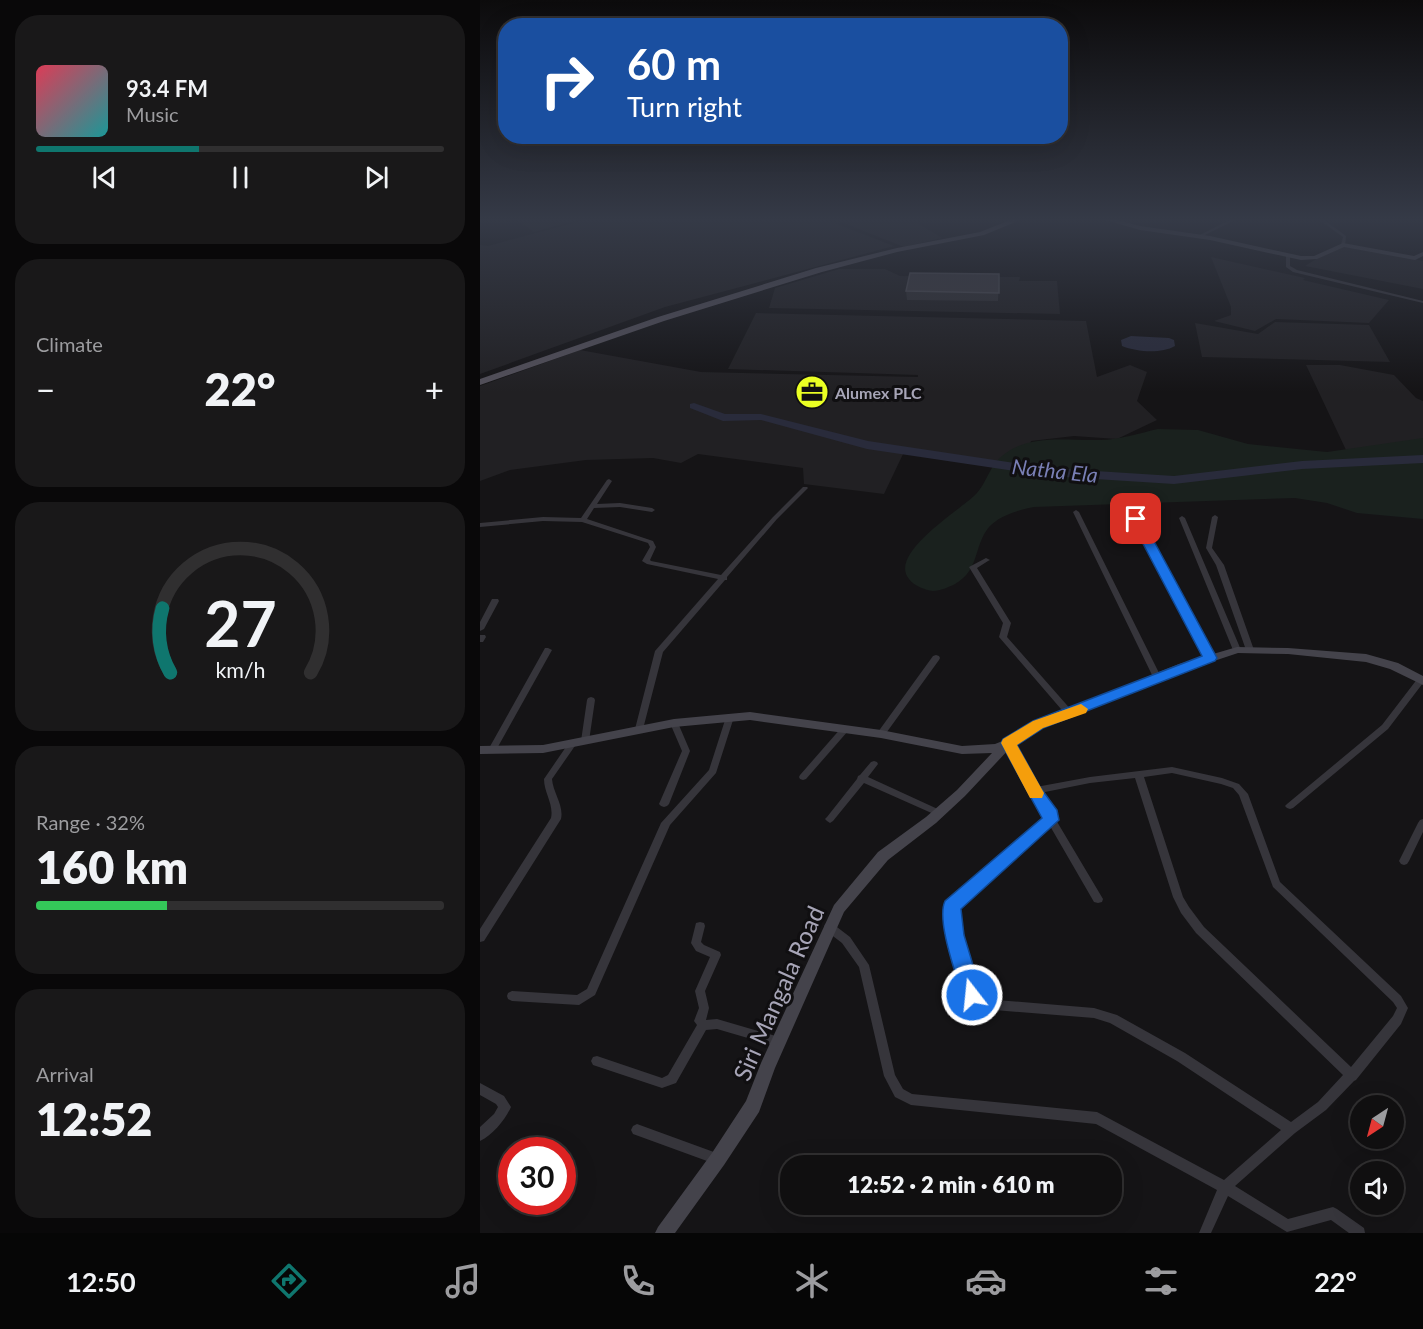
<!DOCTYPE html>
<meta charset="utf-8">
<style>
body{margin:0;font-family:Lato,sans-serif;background:#191819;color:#f1f3f6;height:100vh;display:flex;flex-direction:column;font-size:22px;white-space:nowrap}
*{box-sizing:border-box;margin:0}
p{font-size:20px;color:#9c9c9f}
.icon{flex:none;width:33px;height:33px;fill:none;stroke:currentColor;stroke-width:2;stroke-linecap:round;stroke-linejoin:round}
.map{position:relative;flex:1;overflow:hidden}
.drawer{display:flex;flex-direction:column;gap:15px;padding:15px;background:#090809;width:480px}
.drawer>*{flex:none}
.top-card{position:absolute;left:18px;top:18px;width:570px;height:126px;border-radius:24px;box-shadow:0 6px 24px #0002,0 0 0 2px #302f30;background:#1a4fa0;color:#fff;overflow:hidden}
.needle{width:39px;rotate:216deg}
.buttons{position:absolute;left:870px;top:1095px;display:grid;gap:12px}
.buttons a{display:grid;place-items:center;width:54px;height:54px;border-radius:50%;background:#100f10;box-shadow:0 6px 24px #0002,0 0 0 2px #302f30;font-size:30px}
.speed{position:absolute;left:18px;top:1137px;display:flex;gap:12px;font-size:30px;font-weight:700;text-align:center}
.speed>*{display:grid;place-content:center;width:78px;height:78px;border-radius:50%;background:#100f10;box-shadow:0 6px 24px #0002,0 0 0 2px #302f30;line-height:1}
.speed .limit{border:9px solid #d22;background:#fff;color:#111}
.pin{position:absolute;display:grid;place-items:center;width:51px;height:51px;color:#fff;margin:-26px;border-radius:12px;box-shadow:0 3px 9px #0006}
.me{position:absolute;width:66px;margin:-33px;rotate:344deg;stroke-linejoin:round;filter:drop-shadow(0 0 4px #0008)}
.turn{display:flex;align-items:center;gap:21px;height:126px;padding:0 30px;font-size:27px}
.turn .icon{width:78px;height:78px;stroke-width:2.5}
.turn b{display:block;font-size:42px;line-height:51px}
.big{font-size:45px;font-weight:800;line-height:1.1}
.drawer .widget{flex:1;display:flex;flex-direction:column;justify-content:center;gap:9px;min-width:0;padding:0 21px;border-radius:24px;background:#191819}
.drawer .dial{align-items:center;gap:0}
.dial svg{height:156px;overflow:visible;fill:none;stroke:#302f30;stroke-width:7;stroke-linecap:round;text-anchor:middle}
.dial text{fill:#f1f3f6;stroke:none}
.song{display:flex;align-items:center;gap:18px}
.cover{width:72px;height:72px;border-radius:9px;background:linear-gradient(135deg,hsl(350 70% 55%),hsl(180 70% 35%))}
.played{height:6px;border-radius:3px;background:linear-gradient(90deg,#0f766e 40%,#302f30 40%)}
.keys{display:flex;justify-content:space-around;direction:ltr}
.heat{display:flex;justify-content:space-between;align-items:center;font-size:33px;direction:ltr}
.charge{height:9px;border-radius:4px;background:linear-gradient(90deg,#34c759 32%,#302f30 0)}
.trip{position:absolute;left:300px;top:1155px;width:342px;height:60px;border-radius:24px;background:#100f10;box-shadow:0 6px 24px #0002,0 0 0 2px #302f30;font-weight:800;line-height:60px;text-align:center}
.menu{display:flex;height:96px;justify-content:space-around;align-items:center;background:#060606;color:#9c9c9f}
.menu .icon{width:42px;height:42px}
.menu .selected{color:#0f766e}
.menu b{font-size:27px;color:#f1f3f6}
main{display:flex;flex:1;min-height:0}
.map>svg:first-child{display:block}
</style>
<main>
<section class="drawer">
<div class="widget">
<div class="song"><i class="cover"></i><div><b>93.4 FM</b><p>Music</p></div></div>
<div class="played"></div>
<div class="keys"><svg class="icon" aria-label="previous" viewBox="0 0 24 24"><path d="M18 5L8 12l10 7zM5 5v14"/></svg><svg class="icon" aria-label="pause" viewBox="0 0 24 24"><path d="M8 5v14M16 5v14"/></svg><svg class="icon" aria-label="next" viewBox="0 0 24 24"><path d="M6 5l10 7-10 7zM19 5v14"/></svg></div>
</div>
<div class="widget"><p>Climate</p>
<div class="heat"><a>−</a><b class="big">22°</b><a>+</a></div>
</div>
<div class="widget dial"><svg viewBox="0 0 100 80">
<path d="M14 69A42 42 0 1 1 86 69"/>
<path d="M14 69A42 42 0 0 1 10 36" stroke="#0f766e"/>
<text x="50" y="56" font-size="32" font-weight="700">27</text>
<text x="50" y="72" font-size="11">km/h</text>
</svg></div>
<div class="widget"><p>Range · 32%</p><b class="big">160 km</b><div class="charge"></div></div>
<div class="widget"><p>Arrival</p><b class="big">12:52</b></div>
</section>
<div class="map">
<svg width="943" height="1233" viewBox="0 0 943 1233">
<rect width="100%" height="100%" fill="#151416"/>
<!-- built -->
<path fill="#212023" d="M36,219h66l-48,13z
M108,219h236l70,27 -229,61 -185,67v-129l8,1z
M354,219h83l2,5 23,14 -38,9z
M870,245l73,16v28l-118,-23 32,-20z
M731,257l94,21 -2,2 86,20 -20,23 -93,-4 -21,12 -41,-10 17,-6v-8z
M359,269h46l15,7 120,1 -1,4h38l3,33 -291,-6 6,-20z
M276,313l330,8 11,56 33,-12 17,7 -10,29 20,19 -40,19 -43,-3 -43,5 -9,29 -107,-19 -11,1 -20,42 -80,-10 -1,-16 -105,-14 -17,9 -28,-5 -67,2 -76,10 -30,11v-95l100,-36 121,22 217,5v-2l-190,-6z
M795,322l94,3 21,37 -188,-5 -7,-34 63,11z
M826,365h34l54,10 22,23 7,3v39l-77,10z"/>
<!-- green -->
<path fill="#1a211e" d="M678,429l40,1 50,14 79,8 96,-14v81l-66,-6 -30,-10 -32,-5 -261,9c-15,3 -34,8 -45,20 -16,20 -9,43 -34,57 -6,3 -15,7 -22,7 -8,-1 -19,-5 -24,-12 -21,-25 49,-68 65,-83 16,-15 13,-34 40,-48 26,-13 58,-7 86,-8 19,0 40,-7 58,-11z"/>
<!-- water -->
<path fill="#292b3b" d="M651,336l38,2 5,2 1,6c-14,8 -38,6 -53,0l-1,-6z"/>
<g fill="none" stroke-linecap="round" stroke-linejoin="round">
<!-- river -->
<path fill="#292b3b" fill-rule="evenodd" d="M214,403l31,11h36l107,27 180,27 126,8 128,-15 121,-6v8l-121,6 -128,15 -126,-8 -181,-27 -106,-29 -38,1 -33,-13v-4z"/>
<!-- street -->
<path fill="#36353b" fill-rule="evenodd" d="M751,219h6l-36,18 -3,-1z
M838,219h5l23,17 -1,10 -4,-1 2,-8z
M808,255l2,1v10l7,4 126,31v2l-130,-31 -7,-5v-11z
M129,479l3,2 -15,23 23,-1 32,5 3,2 -3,2 -32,-5 -26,1 -7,11 66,22 3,6 -6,13 1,1 70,14 52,-58 30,-30h4l1,1 -31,31 -50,58v3h-2l-62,72 -20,77 -1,2h-6l-1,-2 20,-78 63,-72 -71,-15 -5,-3 8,-14 -2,-4 -66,-21 -39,-1 -63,6v-4l63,-6 38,1 26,-38z
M596,510l3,2 82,165 -1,2 -3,1 -4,-3 -80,-165z
M735,515l3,2 -6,31 12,17 30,85 -1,2h-3l-4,-2 -30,-85 -10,-17 6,-31z
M702,516l3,2 56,132 -1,2h-3l-4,-2 -54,-132z
M656,517l3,2 75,139 -1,2h-6l-1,-2 -73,-139z
M506,558l4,2 -2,1 -11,7 34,55 -4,14 66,75 1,2 -1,2h-6l-68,-79 4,-14 -34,-56z
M12,599h6l1,2 -15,28 -4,2v-9z
M0,635h5l1,2 -3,5h-3z
M65,648h3l4,2 -57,102h-6l-1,-2z
M456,655l3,1 1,2 -1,2 -55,76h-6l-1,-2 1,-2 55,-76z
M941,677l2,1v5l-35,46 -95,79 -3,1 -3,-1 -2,-2 2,-2 95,-79 36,-47z
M111,697l3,1 1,2 -6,41 -1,2h-6l-1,-2 6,-41 1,-2z
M250,714l3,1 1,2 -18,56 -46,52 -75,170 -16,10 -67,-4 -4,-2 -1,-3 1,-3 4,-2 65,4 10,-6 74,-166 48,-53 17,-53 1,-2z
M194,720l3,1 1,2 12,28 -21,53 -2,2 -3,1 -3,-1 -2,-2 23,-53 -12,-28 1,-2z
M365,726l3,1 1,2 -1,2 -42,48 -3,1 -3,-1 -1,-2 1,-2 42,-48z
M93,740l3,1 1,2 -25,36c1,14 12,26 9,40l-77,122 -4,1v-13l71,-111c3,-14 -7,-25 -7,-39l26,-38z
M529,740l3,1 1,2 23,44 54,-10 82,-10 50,11 17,6 9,10 32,88 121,114 7,12 -7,16 -45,56 -2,1 -28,29 -31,23 -60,53 53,33 45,-12 4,2 27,19 1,5h-16l-18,-13 -44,12 -59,-36 -17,37h-12l18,-43 -121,-66 -185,-19 -16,-8 -11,-21 -25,-109 -17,-24 -17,-13 -1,-3 1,-3 4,-1 4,1 17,13 19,28 26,110 8,14 9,5 185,18 127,68 57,-50 -104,-69 -67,-38 -16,-5 -112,-9 -4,-2 -10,-9 -1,-3 -17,-60 -3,-28 1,-3 98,-85v-4l-15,-22 -26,-50 1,-2zM692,773l49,11 12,4 6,7 34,92 120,115 4,6 -4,8 -42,51 -147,-140 -15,-20 -6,-10 -39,-120zM655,778l38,119 8,16 15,20 147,142 -25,27 -27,20 -106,-69 -68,-38 -23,-7 -110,-9 -7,-7 -17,-57 -3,-27 93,-82 44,76 4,1 4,-1 1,-3 -47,-79 -2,-8 -14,-19 50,-10z
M394,761l3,1 1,2 -10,13 74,34 2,2 -2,2 -3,1 -3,-1 -72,-32 -31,38 -3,2 -3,-2 -2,-2 2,-2 30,-38 1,-3 2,-1 11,-13z
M943,819v13l-14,29 -2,3 -3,1 -3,-1 -2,-3 19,-38 2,-3z
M220,922l4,1 1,3 -4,16 3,3 16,7 1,3 -16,36 4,17 -3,12 11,-1 62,18 4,1 2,4 -2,4 -4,1 -62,-18 -11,1 -30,53 -14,5 -69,-23 -2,-4 2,-4 4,-1 65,22 6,-3 29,-50 -3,-4 5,-13 -4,-17 15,-34 -14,-6 -5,-8 5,-20z
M0,1083l24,13 7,11c-6,13 -18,28 -31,34v-14l14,-13 4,-7 -2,-3 -16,-9z
M157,1124l85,31 2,4 -2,4 -4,2 -85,-31 -2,-4 2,-4z"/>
<!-- secondary -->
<path fill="#44434b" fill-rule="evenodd" d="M622,219h12l26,7 70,10 91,20h13l29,-13 71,13 9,-4v4l-8,4 -71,-13 -27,12 -16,1 -91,-20 -70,-10z
M757,647l51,1 78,6 32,9 25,13v9l-33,-16 -24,-7 -78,-8 -50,-1 -51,17 -145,58 -31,19 -46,49 -29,27 -48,37 -44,52 -69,156 -16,44 -35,53 -49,68h-20l3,-6 54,-74 34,-52 15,-38 73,-158 44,-53 48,-35 31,-27 35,-37 -30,1 -81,-16 -131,-18 -76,7 -131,26 -63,1v-8l63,-1 131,-26 76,-7 131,18 81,16 33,-2 10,-4 29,-18 145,-58z"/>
<!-- primary -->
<path fill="#53505a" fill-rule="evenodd" d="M533,219h10l-39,16 -87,17 -75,20 -158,49 -184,64v-6l178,-62 158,-49 81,-20 83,-16z"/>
</g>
<!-- wall -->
<path fill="#313034" d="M519,274l-1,27 -91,-1 -1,-9z"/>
<!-- building -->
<path fill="#3e3c42" stroke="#4e4d54" stroke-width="1.5" d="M430,273l89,1v19l-93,-2z"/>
<!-- sky -->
<linearGradient id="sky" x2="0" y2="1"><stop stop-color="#0c0b0c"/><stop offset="0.56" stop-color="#353a47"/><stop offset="1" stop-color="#353a47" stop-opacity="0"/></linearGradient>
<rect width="943" height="392" fill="url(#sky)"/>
<!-- route -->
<path fill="#1a73e8" stroke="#114b97" stroke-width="1.5" d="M656,515l6,4 75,139 -2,3 -172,67 -26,17 23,42 17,23 2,10 -98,89 3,26 18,60 -3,6 -7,3 -7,-3 -3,-6c-6,-21 -26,-75 -17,-94l97,-83 -41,-75 2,-4 30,-18 169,-65 -72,-137z"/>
<!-- slow -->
<path fill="#f59e0b" d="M601,704l7,5 -2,4 -43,15 -26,17 27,48 -2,5h-12l-29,-55 2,-4 30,-18z"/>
<!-- icons -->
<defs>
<g id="office-disc" transform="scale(1.725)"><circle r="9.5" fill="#eaff23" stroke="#100f11"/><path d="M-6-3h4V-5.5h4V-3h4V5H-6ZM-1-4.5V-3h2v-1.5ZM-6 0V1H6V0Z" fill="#111"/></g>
</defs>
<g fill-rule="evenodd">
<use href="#office-disc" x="332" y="392"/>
</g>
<g text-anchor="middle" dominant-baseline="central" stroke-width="6" stroke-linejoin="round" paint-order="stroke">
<!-- far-poi labels -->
<g font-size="16" font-weight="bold" fill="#a7a5b7" stroke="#100f11" text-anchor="start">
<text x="355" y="392">Alumex PLC</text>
</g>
<!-- water labels -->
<g font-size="21" font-style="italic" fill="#797fb5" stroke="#100f11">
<text transform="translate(575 470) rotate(6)">Natha Ela</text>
</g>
<!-- near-street labels -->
<g font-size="24" fill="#a7a5b7" stroke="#100f11">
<text transform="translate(298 993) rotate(-66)">Siri Mangala Road</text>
</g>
</g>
</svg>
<div class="buttons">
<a><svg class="needle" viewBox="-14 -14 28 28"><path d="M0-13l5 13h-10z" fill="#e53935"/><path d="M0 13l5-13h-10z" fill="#9c9c9f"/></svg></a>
<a><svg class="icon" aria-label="sound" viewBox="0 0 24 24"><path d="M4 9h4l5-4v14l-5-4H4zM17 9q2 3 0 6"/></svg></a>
</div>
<div class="speed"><div class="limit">30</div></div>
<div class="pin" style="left:656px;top:519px;background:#d93025"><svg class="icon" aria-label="arrive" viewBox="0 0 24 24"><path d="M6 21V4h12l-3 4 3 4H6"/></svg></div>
<svg class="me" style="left:492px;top:995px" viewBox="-20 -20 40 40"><circle r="17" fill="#1a73e8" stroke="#fff" stroke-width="3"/><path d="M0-11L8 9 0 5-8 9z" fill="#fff"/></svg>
<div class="trip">12:52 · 2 min · 610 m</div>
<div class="top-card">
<div class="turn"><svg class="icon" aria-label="right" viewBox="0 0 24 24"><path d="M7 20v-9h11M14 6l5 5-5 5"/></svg><div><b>60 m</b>Turn right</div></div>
</div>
</div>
</main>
<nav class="menu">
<b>12:50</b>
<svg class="icon selected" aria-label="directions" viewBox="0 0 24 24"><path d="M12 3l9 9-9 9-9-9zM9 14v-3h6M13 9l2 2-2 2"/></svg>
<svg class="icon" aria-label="music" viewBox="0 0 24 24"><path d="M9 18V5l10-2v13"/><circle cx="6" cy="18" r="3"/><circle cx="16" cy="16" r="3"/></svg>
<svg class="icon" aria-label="phone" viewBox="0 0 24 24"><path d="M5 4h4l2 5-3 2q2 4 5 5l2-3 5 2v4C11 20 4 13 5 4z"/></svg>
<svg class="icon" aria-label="climate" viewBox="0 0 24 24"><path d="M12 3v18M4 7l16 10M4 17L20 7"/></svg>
<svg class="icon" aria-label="car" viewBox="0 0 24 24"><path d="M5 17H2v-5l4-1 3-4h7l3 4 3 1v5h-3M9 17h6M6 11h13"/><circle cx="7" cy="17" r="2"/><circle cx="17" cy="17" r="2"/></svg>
<svg class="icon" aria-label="filters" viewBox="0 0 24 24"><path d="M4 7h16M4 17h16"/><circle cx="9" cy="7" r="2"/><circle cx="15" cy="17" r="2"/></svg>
<b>22°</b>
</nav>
